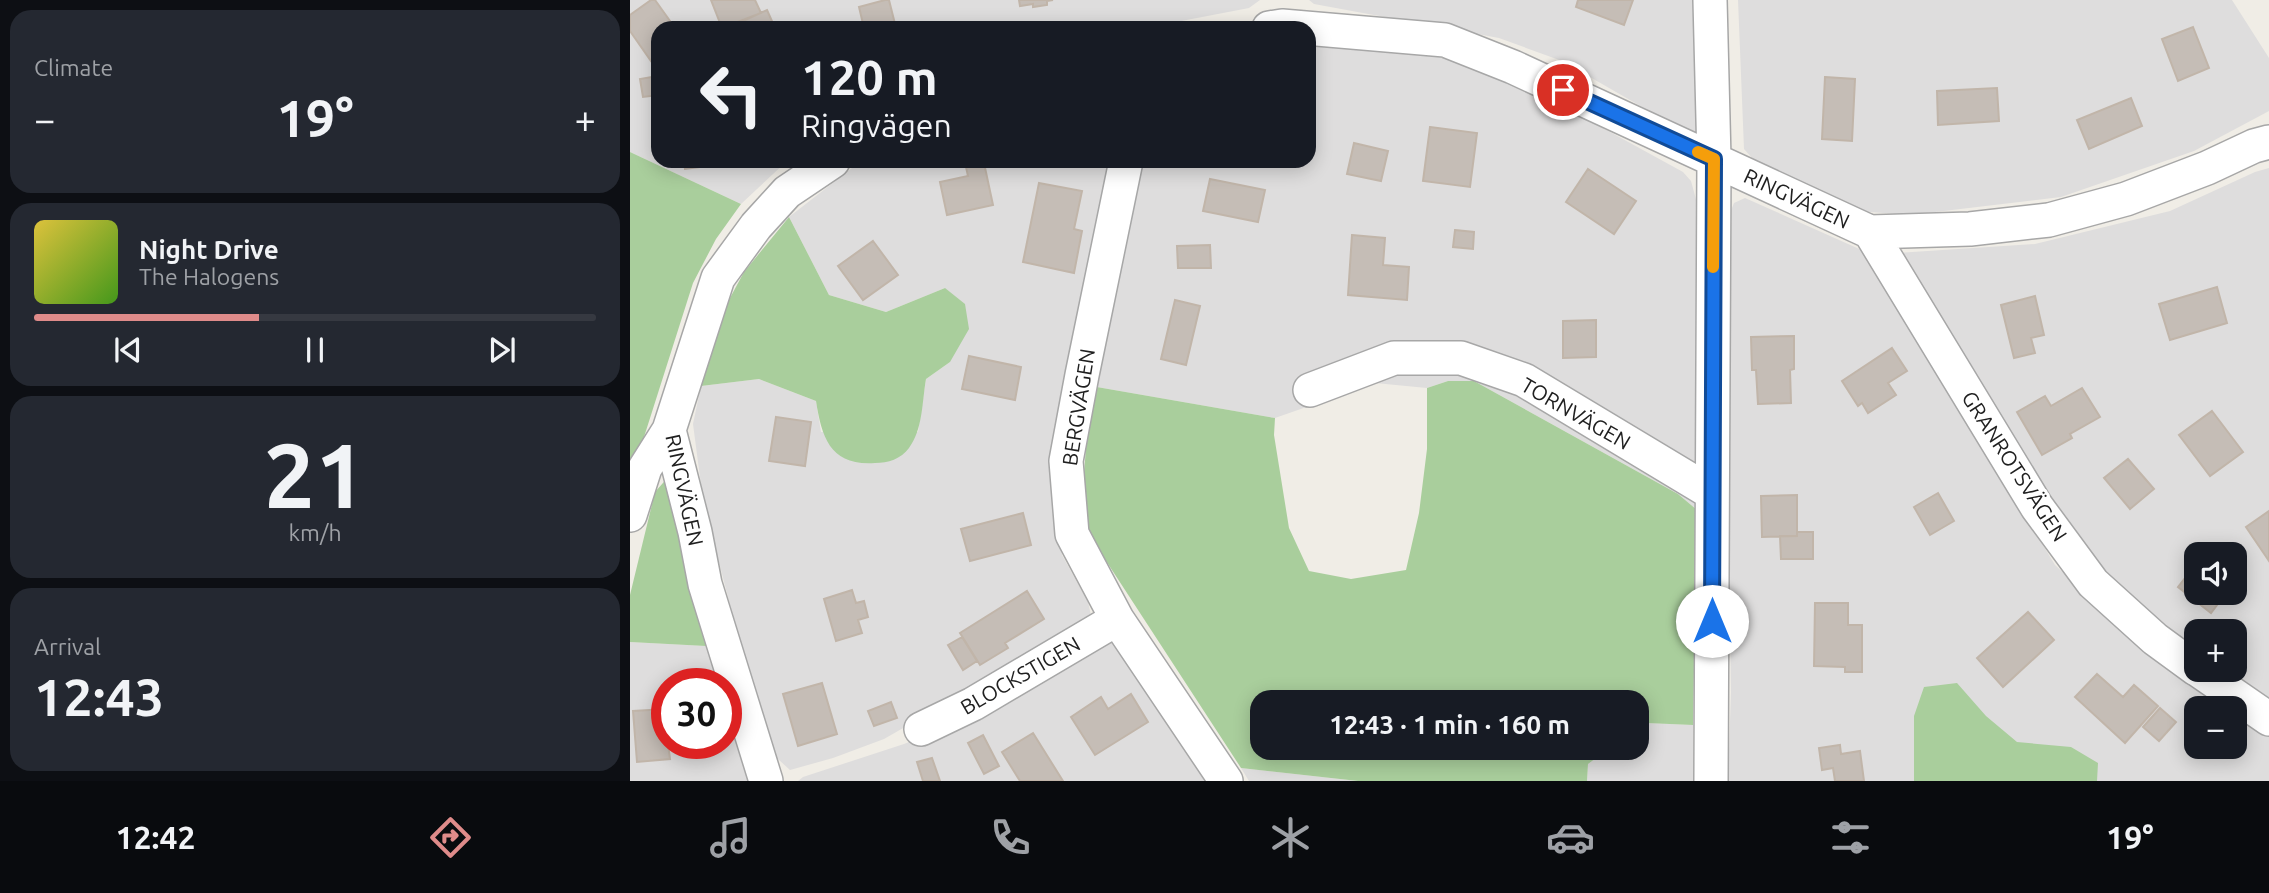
<!DOCTYPE html>
<meta charset="utf-8">
<style>
body{margin:0;font-family:Ubuntu,sans-serif;background:#242831;color:#f1f3f6;height:100vh;display:flex;flex-direction:column;font-size:26px;white-space:nowrap}
*{box-sizing:border-box;margin:0}
p{font-size:23px;color:#9ea1a6}
.icon{flex:none;width:38px;height:38px;fill:none;stroke:currentColor;stroke-width:2;stroke-linecap:round;stroke-linejoin:round}
.map{position:relative;flex:1;overflow:hidden}
.panel{display:flex;flex-direction:column;gap:10px;padding:10px;background:#0d0f14;width:630px}
.panel>*{flex:none}
.top-card{position:absolute;left:21px;top:21px;width:665px;height:147px;border-radius:21px;box-shadow:0 4px 18px #0003;background:#171b24;color:#f1f3f6;overflow:hidden}
.controls{position:absolute;left:1554px;top:542px;display:grid;gap:14px}
.controls a{display:grid;place-items:center;width:63px;height:63px;border-radius:14px;background:#171b24;box-shadow:0 4px 18px #0003;font-size:35px}
.speed{position:absolute;left:21px;top:668px;display:flex;gap:14px;font-size:35px;font-weight:700;text-align:center}
.speed>*{display:grid;place-content:center;width:91px;height:91px;border-radius:50%;background:#171b24;box-shadow:0 4px 18px #0003;line-height:1}
.speed .limit{border:10px solid #d22;background:#fff;color:#111}
.pin{position:absolute;display:grid;place-items:center;width:60px;height:60px;color:#fff;margin:-30px;border:4px solid #fff;border-radius:50%;box-shadow:0 2px 7px #0007}
.me{position:absolute;width:77px;margin:-38px;rotate:0deg;stroke-linejoin:round;filter:drop-shadow(0 0 5px #0008)}
.turn{display:flex;align-items:center;gap:24px;height:147px;padding:0 35px;font-size:32px}
.turn .icon{width:91px;height:91px;stroke-width:2.5}
.turn b{display:block;font-size:49px;line-height:60px}
.big{font-size:52px;font-weight:600;line-height:1.1}
.panel .widget{flex:1;display:flex;flex-direction:column;justify-content:center;gap:10px;min-width:0;padding:0 24px;border-radius:21px;background:#242831}
.panel .dial{align-items:center;gap:0}
.dial b{font-size:91px;line-height:1}
.song{display:flex;align-items:center;gap:21px}
.cover{width:84px;height:84px;border-radius:10px;background:linear-gradient(135deg,hsl(50 70% 55%),hsl(100 70% 35%))}
.played{height:7px;border-radius:4px;background:linear-gradient(90deg,#df8b8a 40%,#363941 40%)}
.keys{display:flex;justify-content:space-around;direction:ltr}
.heat{display:flex;justify-content:space-between;align-items:center;font-size:38px;direction:ltr}
.trip{position:absolute;left:620px;top:690px;width:399px;height:70px;border-radius:21px;background:#171b24;box-shadow:0 4px 18px #0003;font-weight:600;line-height:70px;text-align:center}
.menu{display:flex;height:112px;justify-content:space-around;align-items:center;background:#090b0e;color:#9ea1a6}
.menu .icon{width:49px;height:49px}
.menu .selected{color:#df8b8a}
.menu b{font-size:32px;color:#f1f3f6}
main{display:flex;flex:1;min-height:0}
.map>svg:first-child{display:block}
</style>
<main>
<section class="panel">
<div class="widget"><p>Climate</p>
<div class="heat"><a>−</a><b class="big">19°</b><a>+</a></div>
</div>
<div class="widget">
<div class="song"><i class="cover"></i><div><b>Night Drive</b><p>The Halogens</p></div></div>
<div class="played"></div>
<div class="keys"><svg class="icon" aria-label="previous" viewBox="0 0 24 24"><path d="M18 5L8 12l10 7zM5 5v14"/></svg><svg class="icon" aria-label="pause" viewBox="0 0 24 24"><path d="M8 5v14M16 5v14"/></svg><svg class="icon" aria-label="next" viewBox="0 0 24 24"><path d="M6 5l10 7-10 7zM19 5v14"/></svg></div>
</div>
<div class="widget dial"><b>21</b><p>km/h</p></div>
<div class="widget"><p>Arrival</p><b class="big">12:43</b></div>
</section>
<div class="map">
<svg width="1639" height="781" viewBox="0 0 1639 781">
<rect width="100%" height="100%" fill="#f0ede6"/>
<!-- residential -->
<path fill="#dedddd" fill-rule="evenodd" d="M0,0h630l-11,8 -104,20h-487v133h129l-46,43 -111,-52z
M679,0h388l1,139 -136,-78 -63,-23 -185,-34z
M1108,0h494l37,58v53l-75,40 -133,46 -151,18 -53,-4 -95,-42 -18,-20z
M679,42l96,6 101,27 177,97 8,9 6,22v307l-19,-16 -204,-113h-26l-21,7 -52,-5 -100,35 -184,-32 49,-225h169z
M231,161h260l-68,336 9,58 26,47 4,18 -208,119 -51,19 -43,12 -23,-21 -64,-249 -10,-76 8,-38 58,-7 57,22 5,31h97l8,-53 24,-17 -5,-74 -59,24 -57,-17 -40,-78z
M1639,168v531l-48,-29h14v-38h-39v24l-73,-64 -65,-73 -161,-266 138,-9 135,-33 85,-39zM1566,555h39v38h-39z
M1115,198l121,54 189,313 92,86 80,58h-31v38h39v-34l34,21v47h-541l3,-89 -7,-464 10,-25z
M0,642l76,4 13,38h-52v60h59v-36l24,73h-120z
M480,642l9,4 92,135h-413l5,-4 101,-33 70,-29z
M1016,723l47,2v56h-106l1,-17 23,-17h25v-17z
M611,768l117,13h-109z"/>
<!-- forest -->
<path fill="#a9ce9c" d="M0,152l111,52 -25,35 -23,44 -63,198z
M159,217l40,78 57,17 59,-24 20,16 4,25 -19,33 -24,17c-4,23 -3,50 -17,69 -8,11 -21,15 -34,15 -44,3 -53,-24 -59,-62l-57,-22 -58,7 16,-64 27,-50z
M818,381h26l204,113 19,16 -4,215 -47,-2 -10,7v-28h-374v45h349l-23,17 -1,17h-229l-117,-13 -144,-221 -16,-37 10,-124 184,32 -1,17 15,93 20,43 42,8 55,-9 13,-57 8,-64v-61z
M40,475l36,171 -76,-4v-47l25,-103z
M1327,683l29,33 31,26 54,5 27,16 -1,18h-183v-65l10,-29z"/>
<!-- building -->
<path fill="#c5bdb6" stroke="#c1b5a9" stroke-width="2" d="M21,0h4l20,28h-17v28l-7,5 -21,-30v-16z
M81,0h44l6,13 -39,15z
M255,0h4l7,28h-32l-5,-21z
M389,0h34l-6,1v4l-14,2v-3l-13,2z
M948,0h55l-9,25 -48,-18z
M137,10l8,18h-27l-3,-8z
M1563,27l16,41 -31,13 -16,-42z
M28,76v19l-15,2 -3,-18z
M1195,77l30,2 -3,62 -30,-2z
M1367,88l2,33 -61,4 -1,-34z
M1501,98l11,28 -53,23 -12,-29z
M800,127l47,6 -7,54 -47,-6z
M724,143l34,8 -7,30 -34,-7z
M54,161h31v4l-30,4z
M354,163l9,42 -46,10 -7,-33 28,-6 -2,-9z
M958,169l48,32 -22,33 -48,-32z
M580,179l55,11 -7,32 -55,-11z
M409,183l43,8 -8,38 8,2 -8,42 -51,-11z
M825,230l19,2 -1,17 -20,-2z
M722,235l33,3 -2,27 26,2 -2,33 -59,-5z
M243,241l25,34 -35,25 -25,-34z
M580,245l1,23h-33l-1,-22z
M1587,287l10,36 -57,17 -11,-36z
M1405,296l9,39 -13,3 4,15 -21,5 -13,-53z
M545,300l25,6 -14,59 -25,-6z
M966,320v37l-33,1v-37z
M1164,336v33l-4,1 1,33 -33,1 -2,-34h-4l-1,-33z
M1262,348l15,23 -19,12 8,12 -28,18 -6,-10 -4,3 -16,-25z
M339,356l52,11 -6,33 -53,-11z
M1452,388l18,29 -30,17 2,4 -30,17 -25,-43 28,-16 6,10z
M1582,411l31,41 -33,24 -31,-41z
M146,417l35,5 -6,44 -36,-5z
M1498,459l26,30 -24,20 -26,-31z
M1308,493l16,28 -24,14 -16,-28z
M1167,495v41l-35,1 -1,-41z
M1639,511v50l-23,-34z
M393,513l8,32 -61,16 -9,-32z
M1167,532h16v27h-32l-1,-23h17z
M1566,564v29h30l-15,20 -33,-26z
M222,590l4,13 8,-2 4,16 -10,3 4,13 -26,8 -12,-42z
M397,591l17,28 -39,24 3,5 -28,17 -20,-32z
M1185,603h33v22h14v47h-17v-5l-31,-1z
M1398,612l26,28 -51,47 -26,-29z
M332,637l15,24 -14,9 -15,-25z
M1467,674l26,23 11,-12 24,21 -33,37 -50,-46z
M192,683l15,51 -39,12 -15,-52z
M501,694l17,28 -53,33 -24,-38 30,-20 7,12z
M261,702l6,16 -23,8 -6,-15z
M1530,708l16,14 -17,19 -16,-14z
M36,709l1,35h9h-8l2,15 -33,3 -4,-51z
M403,733l30,48h-43l-18,-29z
M353,735l16,31 -15,8 -16,-31z
M1210,745l1,9 19,-3 4,30h-29l-2,-13 -11,2 -3,-22z
M302,758l8,23h-17l-6,-19z"/>
<g fill="none" stroke-linecap="round" stroke-linejoin="round">
<!-- minor casing -->
<g stroke="#a7a7a7" stroke-width="36">
<path id="minor" d="M1080,0l4,159 -3,622
M639,28l13,-2 163,14 68,27 357,165 100,-3 79,-9 77,-21 81,-31 47,-22 15,-4
M496,161l-44,214 -16,86 6,73 45,85 109,162
M1240,232l167,275 56,76 62,56 41,30
M680,390l84,-32h67l63,22 188,113
M0,515l15,-47 24,-38
M1568,670l71,49
M291,729l52,-25 144,-85
M136,781l-61,-197 -10,-52 -26,-102 49,-152 38,-52 31,-34 46,-31"/>
</g>
<!-- minor -->
<use href="#minor" stroke="#fff" stroke-width="33"/>
</g>
<g fill="none" stroke-linecap="round" stroke-linejoin="round">
<!-- route casing -->
<g stroke="#114b97" stroke-width="18">
<path id="route" d="M933,90l151,69 -2,462"/>
</g>
<!-- route -->
<use href="#route" stroke="#1a73e8" stroke-width="12"/>
<!-- slow -->
<path stroke="#f59e0b" stroke-width="12" d="M1068,152l16,7 -1,108"/>
</g>
<g text-anchor="middle" dominant-baseline="central" stroke-width="6" stroke-linejoin="round" paint-order="stroke">
<!-- street labels -->
<g font-size="21" fill="#202020" stroke="#fff">
<text transform="translate(1167 198) rotate(25)">RINGVÄGEN</text>
<text transform="translate(448 407) rotate(-81)">BERGVÄGEN</text>
<text transform="translate(946 413) rotate(30)">TORNVÄGEN</text>
<text transform="translate(1385 466) rotate(57)">GRANROTSVÄGEN</text>
<text transform="translate(55 490) rotate(78)">RINGVÄGEN</text>
<text transform="translate(390 675) rotate(-30)">BLOCKSTIGEN</text>
</g>
</g>
</svg>
<div class="controls">
<a><svg class="icon" aria-label="sound" viewBox="0 0 24 24"><path d="M4 9h4l5-4v14l-5-4H4zM17 9q2 3 0 6"/></svg></a>
<a>+</a>
<a>−</a>
</div>
<div class="speed"><div class="limit">30</div></div>
<div class="pin" style="left:933px;top:90px;background:#d93025"><svg class="icon" aria-label="arrive" viewBox="0 0 24 24"><path d="M6 21V4h12l-3 4 3 4H6"/></svg></div>
<svg class="me" style="left:1082px;top:621px" viewBox="-20 -20 40 40"><circle r="19" fill="#fff"/><path d="M0-13L10 11 0 6-10 11z" fill="#1a73e8"/></svg>
<div class="trip">12:43 · 1 min · 160 m</div>
<div class="top-card">
<div class="turn"><svg class="icon" aria-label="left" viewBox="0 0 24 24"><path d="M17 20v-9H6M10 6l-5 5 5 5"/></svg><div><b>120 m</b>Ringvägen</div></div>
</div>
</div>
</main>
<nav class="menu">
<b>12:42</b>
<svg class="icon selected" aria-label="directions" viewBox="0 0 24 24"><path d="M12 3l9 9-9 9-9-9zM9 14v-3h6M13 9l2 2-2 2"/></svg>
<svg class="icon" aria-label="music" viewBox="0 0 24 24"><path d="M9 18V5l10-2v13"/><circle cx="6" cy="18" r="3"/><circle cx="16" cy="16" r="3"/></svg>
<svg class="icon" aria-label="phone" viewBox="0 0 24 24"><path d="M5 4h4l2 5-3 2q2 4 5 5l2-3 5 2v4C11 20 4 13 5 4z"/></svg>
<svg class="icon" aria-label="climate" viewBox="0 0 24 24"><path d="M12 3v18M4 7l16 10M4 17L20 7"/></svg>
<svg class="icon" aria-label="car" viewBox="0 0 24 24"><path d="M5 17H2v-5l4-1 3-4h7l3 4 3 1v5h-3M9 17h6M6 11h13"/><circle cx="7" cy="17" r="2"/><circle cx="17" cy="17" r="2"/></svg>
<svg class="icon" aria-label="filters" viewBox="0 0 24 24"><path d="M4 7h16M4 17h16"/><circle cx="9" cy="7" r="2"/><circle cx="15" cy="17" r="2"/></svg>
<b>19°</b>
</nav>
